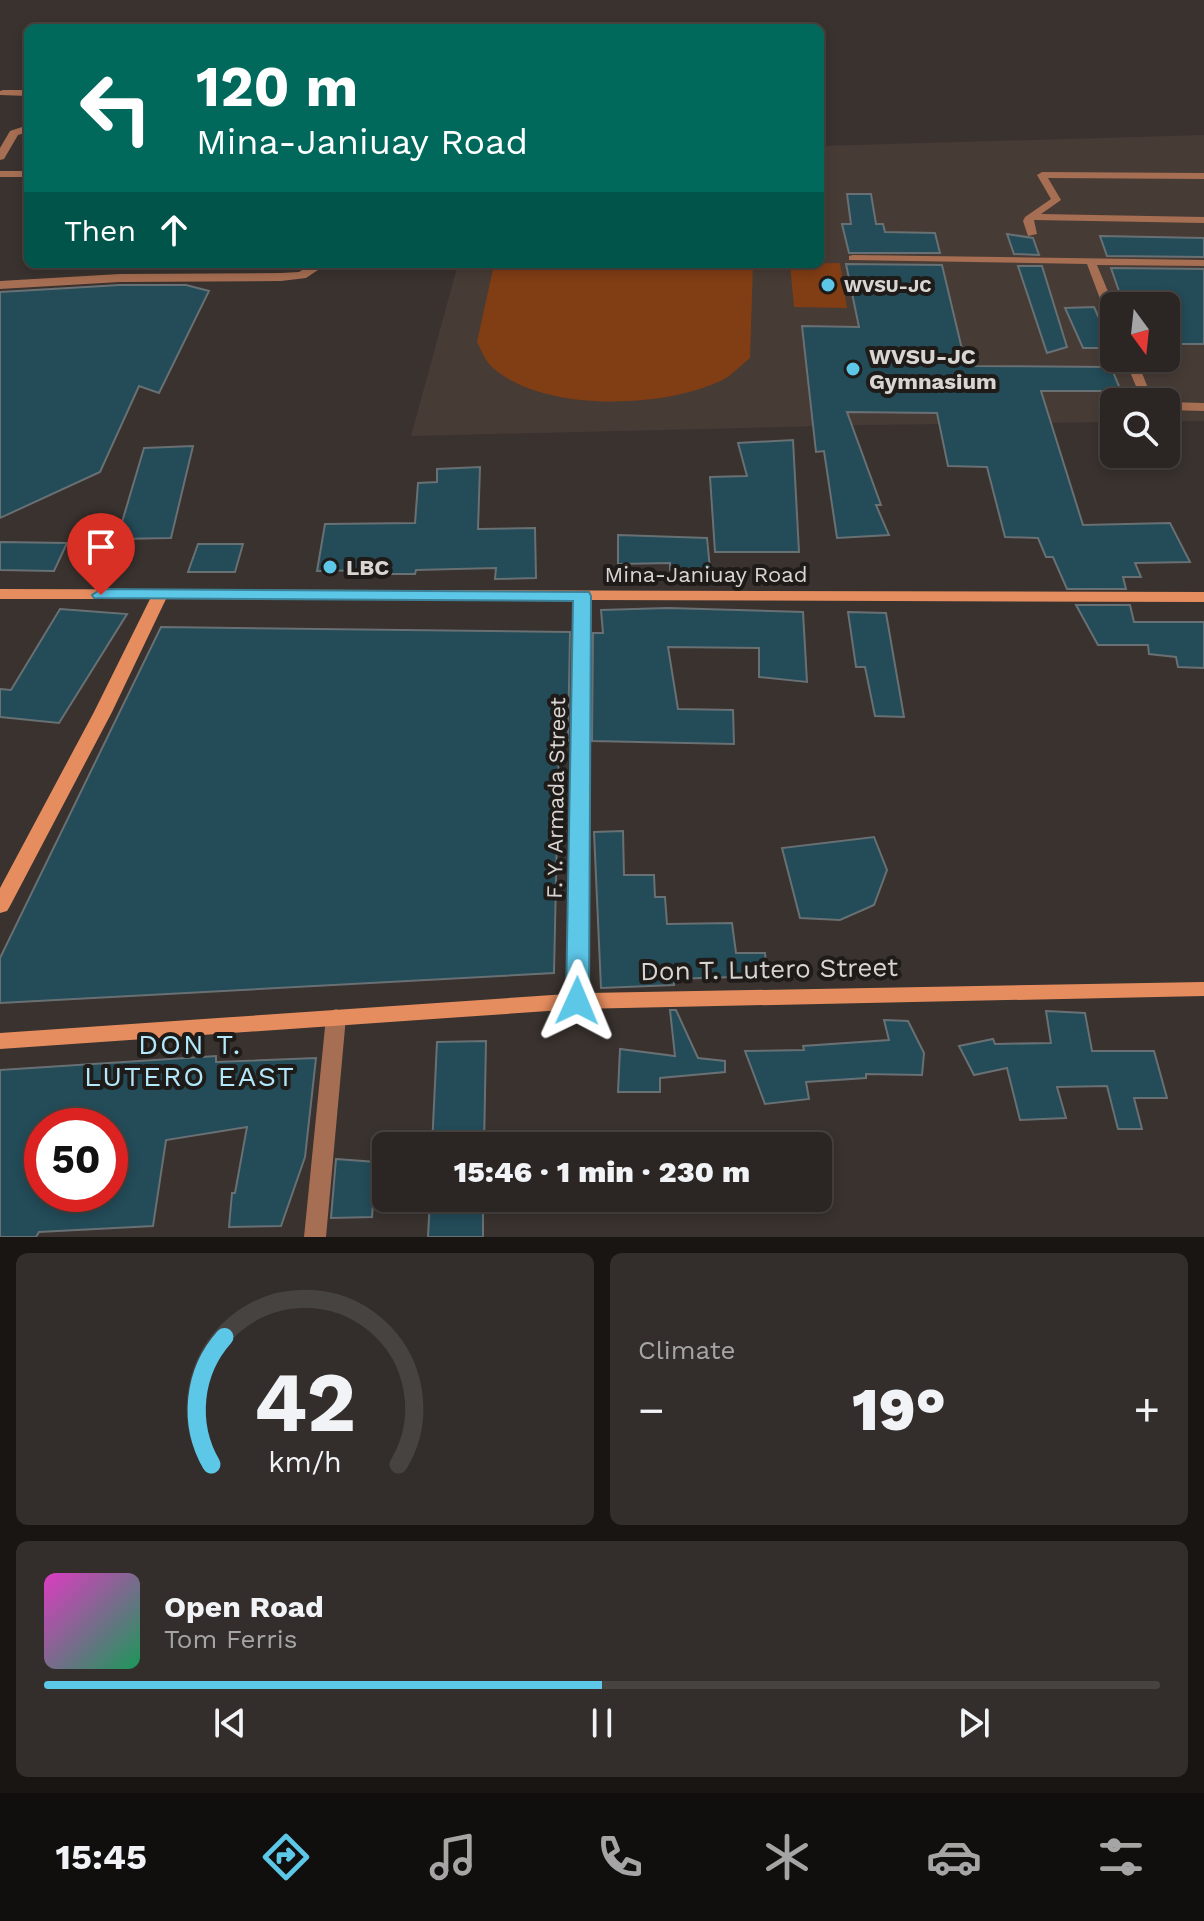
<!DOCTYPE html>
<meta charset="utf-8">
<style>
body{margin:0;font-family:"Work Sans",sans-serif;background:#332e2b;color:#f1f3f6;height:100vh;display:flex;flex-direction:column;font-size:30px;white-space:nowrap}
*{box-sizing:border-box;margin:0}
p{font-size:26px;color:#a6a5a6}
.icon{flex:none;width:44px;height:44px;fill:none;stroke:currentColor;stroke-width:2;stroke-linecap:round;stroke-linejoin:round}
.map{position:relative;height:1237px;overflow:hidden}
.details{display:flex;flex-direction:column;gap:16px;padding:16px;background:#181513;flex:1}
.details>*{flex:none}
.top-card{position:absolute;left:24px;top:24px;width:800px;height:244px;border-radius:12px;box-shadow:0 4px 12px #0003,0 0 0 2px #474341;background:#00695c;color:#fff;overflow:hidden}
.needle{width:52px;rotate:165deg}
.controls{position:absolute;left:1100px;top:292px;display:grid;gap:16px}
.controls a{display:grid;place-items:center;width:80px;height:80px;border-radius:12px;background:#2b2623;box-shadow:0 4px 12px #0003,0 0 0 2px #474341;font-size:40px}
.speed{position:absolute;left:24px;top:1108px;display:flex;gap:16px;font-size:40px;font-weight:700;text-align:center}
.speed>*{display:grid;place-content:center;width:104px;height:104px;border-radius:50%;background:#2b2623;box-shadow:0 4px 12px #0003,0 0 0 2px #474341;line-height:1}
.speed .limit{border:12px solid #d22;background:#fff;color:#111}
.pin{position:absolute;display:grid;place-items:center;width:68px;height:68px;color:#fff;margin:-82px -34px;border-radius:50% 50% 50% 0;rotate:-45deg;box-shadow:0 0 8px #0007}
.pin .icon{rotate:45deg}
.me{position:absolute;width:88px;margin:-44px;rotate:1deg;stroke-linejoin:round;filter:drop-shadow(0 0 6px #0008)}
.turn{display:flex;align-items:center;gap:28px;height:168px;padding:0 40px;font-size:36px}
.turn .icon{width:104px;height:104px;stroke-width:2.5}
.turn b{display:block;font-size:56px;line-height:68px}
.then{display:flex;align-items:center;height:76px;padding:0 40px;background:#0003;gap:16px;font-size:30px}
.big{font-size:60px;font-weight:800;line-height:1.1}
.details .tile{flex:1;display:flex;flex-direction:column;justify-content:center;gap:12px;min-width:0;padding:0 28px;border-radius:12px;background:#332e2b}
.details .dial{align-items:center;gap:0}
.dial svg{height:208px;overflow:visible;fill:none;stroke:#474341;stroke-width:7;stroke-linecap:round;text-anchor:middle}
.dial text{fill:#f1f3f6;stroke:none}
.song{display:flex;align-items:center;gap:24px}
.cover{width:96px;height:96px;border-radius:12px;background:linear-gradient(135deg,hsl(310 70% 55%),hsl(150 70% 35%))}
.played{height:8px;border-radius:4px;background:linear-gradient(90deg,#5dc7e8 50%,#474341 50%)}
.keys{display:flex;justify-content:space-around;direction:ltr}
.heat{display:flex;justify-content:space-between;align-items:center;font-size:44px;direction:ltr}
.details .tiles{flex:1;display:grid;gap:16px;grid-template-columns:1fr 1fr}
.tile:last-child{grid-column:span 2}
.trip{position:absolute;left:372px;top:1132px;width:460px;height:80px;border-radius:12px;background:#2b2623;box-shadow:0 4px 12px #0003,0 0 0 2px #474341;font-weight:800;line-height:80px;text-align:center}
.tab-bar{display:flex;height:128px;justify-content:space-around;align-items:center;background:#110f0e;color:#a6a5a6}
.tab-bar .icon{width:56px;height:56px}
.tab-bar .selected{color:#5dc7e8}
.tab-bar b{font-size:36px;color:#f1f3f6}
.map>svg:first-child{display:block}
</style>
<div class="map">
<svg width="1204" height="1237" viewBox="0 0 1204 1237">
<rect width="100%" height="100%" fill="#39322f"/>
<!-- built -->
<path fill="#473b35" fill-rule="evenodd" d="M1204,135v286h-38v-19h-52v20l-252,3 -451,11 47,-172h362v-118zM1114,306h52v52h-52z"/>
<!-- green -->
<path fill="#813d14" d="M840,263l7,45 -53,-1 -4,-43z
M494,264h259l-3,94c-8,6 -16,15 -24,20 -56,31 -189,36 -237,-14 -5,-6 -8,-15 -12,-22z"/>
<!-- building -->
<path fill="#234b58" stroke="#687073" stroke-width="2" fill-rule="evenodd" d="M847,194h24l5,30h7l2,8 50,1 5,20h-91l-7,-29h9z
M1007,234l26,4 6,17 -25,-1z
M1100,236l104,2v19l-97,-1z
M846,264l96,1 24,101 145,1 10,24h-80l42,134 87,-2 20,39 -55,1 6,14h-18l3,12h-59l-14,-32h-7l-8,-19 -33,-1 -18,-70 -39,-1 -11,-53 -90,-1 34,93h-5l13,30 -52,3 -13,-87 -8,1 -14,-126 57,1z
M1018,266h24l25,81 -20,6z
M1111,268l93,1v75h-38v-49l-46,-1z
M120,285h66l23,6 -50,102 -20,-7 -39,86 -100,46v-226z
M1094,307l9,20 9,21h-29l-18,-40z
M793,440l6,112h-84l-5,-75 37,-1 -9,-33z
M193,446l-22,92 -54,1 27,-91z
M480,467l-2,62 57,-1 1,50 -41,1 1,-11 -80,2 -1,4h-33l1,-4 -66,1 8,-47 90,-1 3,-40 19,-1v-13z
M618,535l89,3 3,31 -40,1v-7l-52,1z
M0,542l67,1 -13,28 -54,-1z
M198,544h45l-8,28h-47z
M1076,605h54l4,17h70v46l-26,-1 -2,-10 -27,-3 -1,-9h-50z
M668,608l135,4 4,70 -48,-5v-29l-91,-1 10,62 55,1 1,34 -142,-3 1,-108h10l-2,-23z
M60,609l67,5 -68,109 -59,-6v-28l11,1z
M848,612l38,1 18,104 -29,-1 -10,-49h-9z
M161,627l409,5 -2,109h-9l-5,232 -554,30v-45z
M623,831l1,44h30l1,22h10l2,27 65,-1 4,30h29l2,23 -93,3v6l-73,3 -7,-156z
M874,837l13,33 -13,35 -34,15 -40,-2 -18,-70z
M670,1010h6l22,48 27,3v11l-65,6v14h-42l2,-43 55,7z
M1046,1011l39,2 7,38h62l13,47h-33l8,31h-24l-11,-43 -50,1 9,31 -46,2 -13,-52 -33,7 -15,-29 34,-7 2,5 56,-1z
M884,1020l24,1 16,32 -2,22 -56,-1v4l-60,4 3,17 -44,5 -20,-53 59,-1 -1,-4 86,-6z
M486,1041l-2,105h-52l5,-104z
M216,1056v6l100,-4 -11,99 -24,69 -52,1 3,-34h3l12,-66 -81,13 -13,86 -114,6 -3,5h-36v-167zM42,1126h68v68h-68z
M336,1159l40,3 -4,55 -41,1z
M430,1198h53v39h-55z"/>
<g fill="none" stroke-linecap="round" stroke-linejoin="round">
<!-- lane -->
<path fill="#a66e52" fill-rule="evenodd" d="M1042,172l162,1v6l-156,-1 13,22 -20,14 163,3v6l-170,-3 3,14 -9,2 -5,-15 2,-4 26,-18 -14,-24z
M853,255l351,5v6l-107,-1 17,41v17l-6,-3 -21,-56 -238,-4v-4z
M1124,358h12l14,35 11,9h-14l-6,-4z
M1166,402l38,1v8l-38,-1z"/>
<!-- street -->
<path fill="#a66e52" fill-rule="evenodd" d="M28,90v6l-28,-1v-4l3,-1z
M28,125v7l-10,3 -14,24 -4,1v-12l10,-17z
M0,171h28v6h-28z
M312,264h15l-21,14 -25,3 -161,1 -120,7v-8l120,-7 161,-1 18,-1z
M336,1009l7,3 3,5 -20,220h-22l22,-220 3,-5z"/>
<!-- secondary -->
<path fill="#e68d5f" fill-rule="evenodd" d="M0,589l1204,3v10l-614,-2 -3,393 617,-11v14l-627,13 -577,40v-16l567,-39 7,-394 -408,-1 -54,113 -102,194 -3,5 -7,2v-25l94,-176 56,-113h-150z"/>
</g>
<!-- route -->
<path fill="#5dc7e8" stroke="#3c8197" stroke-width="2" d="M101,589l488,3 2,4 -2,405 -4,6 -8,3 -8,-3 -3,-6 7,-400 -479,-3 -2,-3z"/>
<!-- markers -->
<g fill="#5dc7e8" stroke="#1e1b19" stroke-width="3">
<circle cx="828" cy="285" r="8"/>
<circle cx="853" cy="369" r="8"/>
<circle cx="330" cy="567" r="8"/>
</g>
<g text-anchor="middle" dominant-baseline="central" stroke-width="8" stroke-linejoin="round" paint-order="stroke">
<!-- far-poi labels -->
<g font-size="18" font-weight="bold" fill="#d9d5d3" stroke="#1e1b19" text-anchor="start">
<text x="844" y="285">WVSU-JC</text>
</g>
<!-- poi labels -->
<g font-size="22" font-weight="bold" fill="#d9d5d3" stroke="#1e1b19" text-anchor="start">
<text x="869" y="356">WVSU-JC<tspan x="869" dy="25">Gymnasium</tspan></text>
<text x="346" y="567">LBC</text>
</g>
<!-- street labels -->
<g font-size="22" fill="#d9d5d3" stroke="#1e1b19">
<text x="706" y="574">Mina-Janiuay Road</text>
<text transform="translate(556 798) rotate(-89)">F. Y. Armada Street</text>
</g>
<!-- near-street labels -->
<g font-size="26" fill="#d9d5d3" stroke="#1e1b19">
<text transform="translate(769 969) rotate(-1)">Don T. Lutero Street</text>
</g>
<!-- near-neighbourhood labels -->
<g font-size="28" letter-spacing="2" fill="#b3e8fb" stroke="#1e1b19">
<text x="190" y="1044">DON T.<tspan x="190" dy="32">LUTERO EAST</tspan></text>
</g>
</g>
</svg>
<div class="controls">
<a><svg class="needle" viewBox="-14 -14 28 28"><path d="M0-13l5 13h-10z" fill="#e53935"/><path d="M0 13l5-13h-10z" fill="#a6a5a6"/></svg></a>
<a><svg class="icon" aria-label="search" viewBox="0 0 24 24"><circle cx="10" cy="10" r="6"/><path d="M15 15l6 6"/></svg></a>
</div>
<div class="speed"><div class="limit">50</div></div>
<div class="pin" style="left:101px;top:595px;background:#d93025"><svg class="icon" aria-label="arrive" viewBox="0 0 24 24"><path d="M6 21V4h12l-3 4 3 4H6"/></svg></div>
<svg class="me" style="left:577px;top:1001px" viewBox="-20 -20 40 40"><path d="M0-17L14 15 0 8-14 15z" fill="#5dc7e8" stroke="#fff" stroke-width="4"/></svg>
<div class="trip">15:46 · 1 min · 230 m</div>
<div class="top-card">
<div class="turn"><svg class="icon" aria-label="left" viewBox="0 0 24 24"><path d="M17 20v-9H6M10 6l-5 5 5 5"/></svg><div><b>120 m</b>Mina-Janiuay Road</div></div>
<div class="then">Then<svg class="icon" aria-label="ahead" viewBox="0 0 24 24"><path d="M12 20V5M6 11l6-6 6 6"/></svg></div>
</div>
</div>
<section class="details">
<div class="tiles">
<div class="tile dial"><svg viewBox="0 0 100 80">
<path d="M14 69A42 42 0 1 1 86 69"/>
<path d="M14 69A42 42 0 0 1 19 20" stroke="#5dc7e8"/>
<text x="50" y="56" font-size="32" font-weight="700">42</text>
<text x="50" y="72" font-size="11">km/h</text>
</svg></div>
<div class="tile"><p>Climate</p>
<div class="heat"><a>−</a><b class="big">19°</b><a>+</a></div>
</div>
<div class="tile">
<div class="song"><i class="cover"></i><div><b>Open Road</b><p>Tom Ferris</p></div></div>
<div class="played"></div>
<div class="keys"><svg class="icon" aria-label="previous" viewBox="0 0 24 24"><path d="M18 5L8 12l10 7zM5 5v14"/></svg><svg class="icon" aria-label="pause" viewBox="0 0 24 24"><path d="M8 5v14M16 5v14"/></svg><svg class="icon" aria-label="next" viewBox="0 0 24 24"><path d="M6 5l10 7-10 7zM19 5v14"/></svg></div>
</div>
</div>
</section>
<nav class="tab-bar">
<b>15:45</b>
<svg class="icon selected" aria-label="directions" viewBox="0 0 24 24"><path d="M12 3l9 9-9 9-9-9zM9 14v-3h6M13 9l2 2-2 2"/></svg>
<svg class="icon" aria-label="music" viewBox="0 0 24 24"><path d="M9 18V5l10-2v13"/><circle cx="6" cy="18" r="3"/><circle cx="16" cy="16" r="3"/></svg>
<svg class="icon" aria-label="phone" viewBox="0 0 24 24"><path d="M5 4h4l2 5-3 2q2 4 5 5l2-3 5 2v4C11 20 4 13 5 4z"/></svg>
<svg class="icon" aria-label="climate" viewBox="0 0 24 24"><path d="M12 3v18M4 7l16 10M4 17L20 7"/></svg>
<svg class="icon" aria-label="car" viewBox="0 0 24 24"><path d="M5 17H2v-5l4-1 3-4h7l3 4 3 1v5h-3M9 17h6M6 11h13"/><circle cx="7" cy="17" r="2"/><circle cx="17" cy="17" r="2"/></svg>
<svg class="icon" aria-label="filters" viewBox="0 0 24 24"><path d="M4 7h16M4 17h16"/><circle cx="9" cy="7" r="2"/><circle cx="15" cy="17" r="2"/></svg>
</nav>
